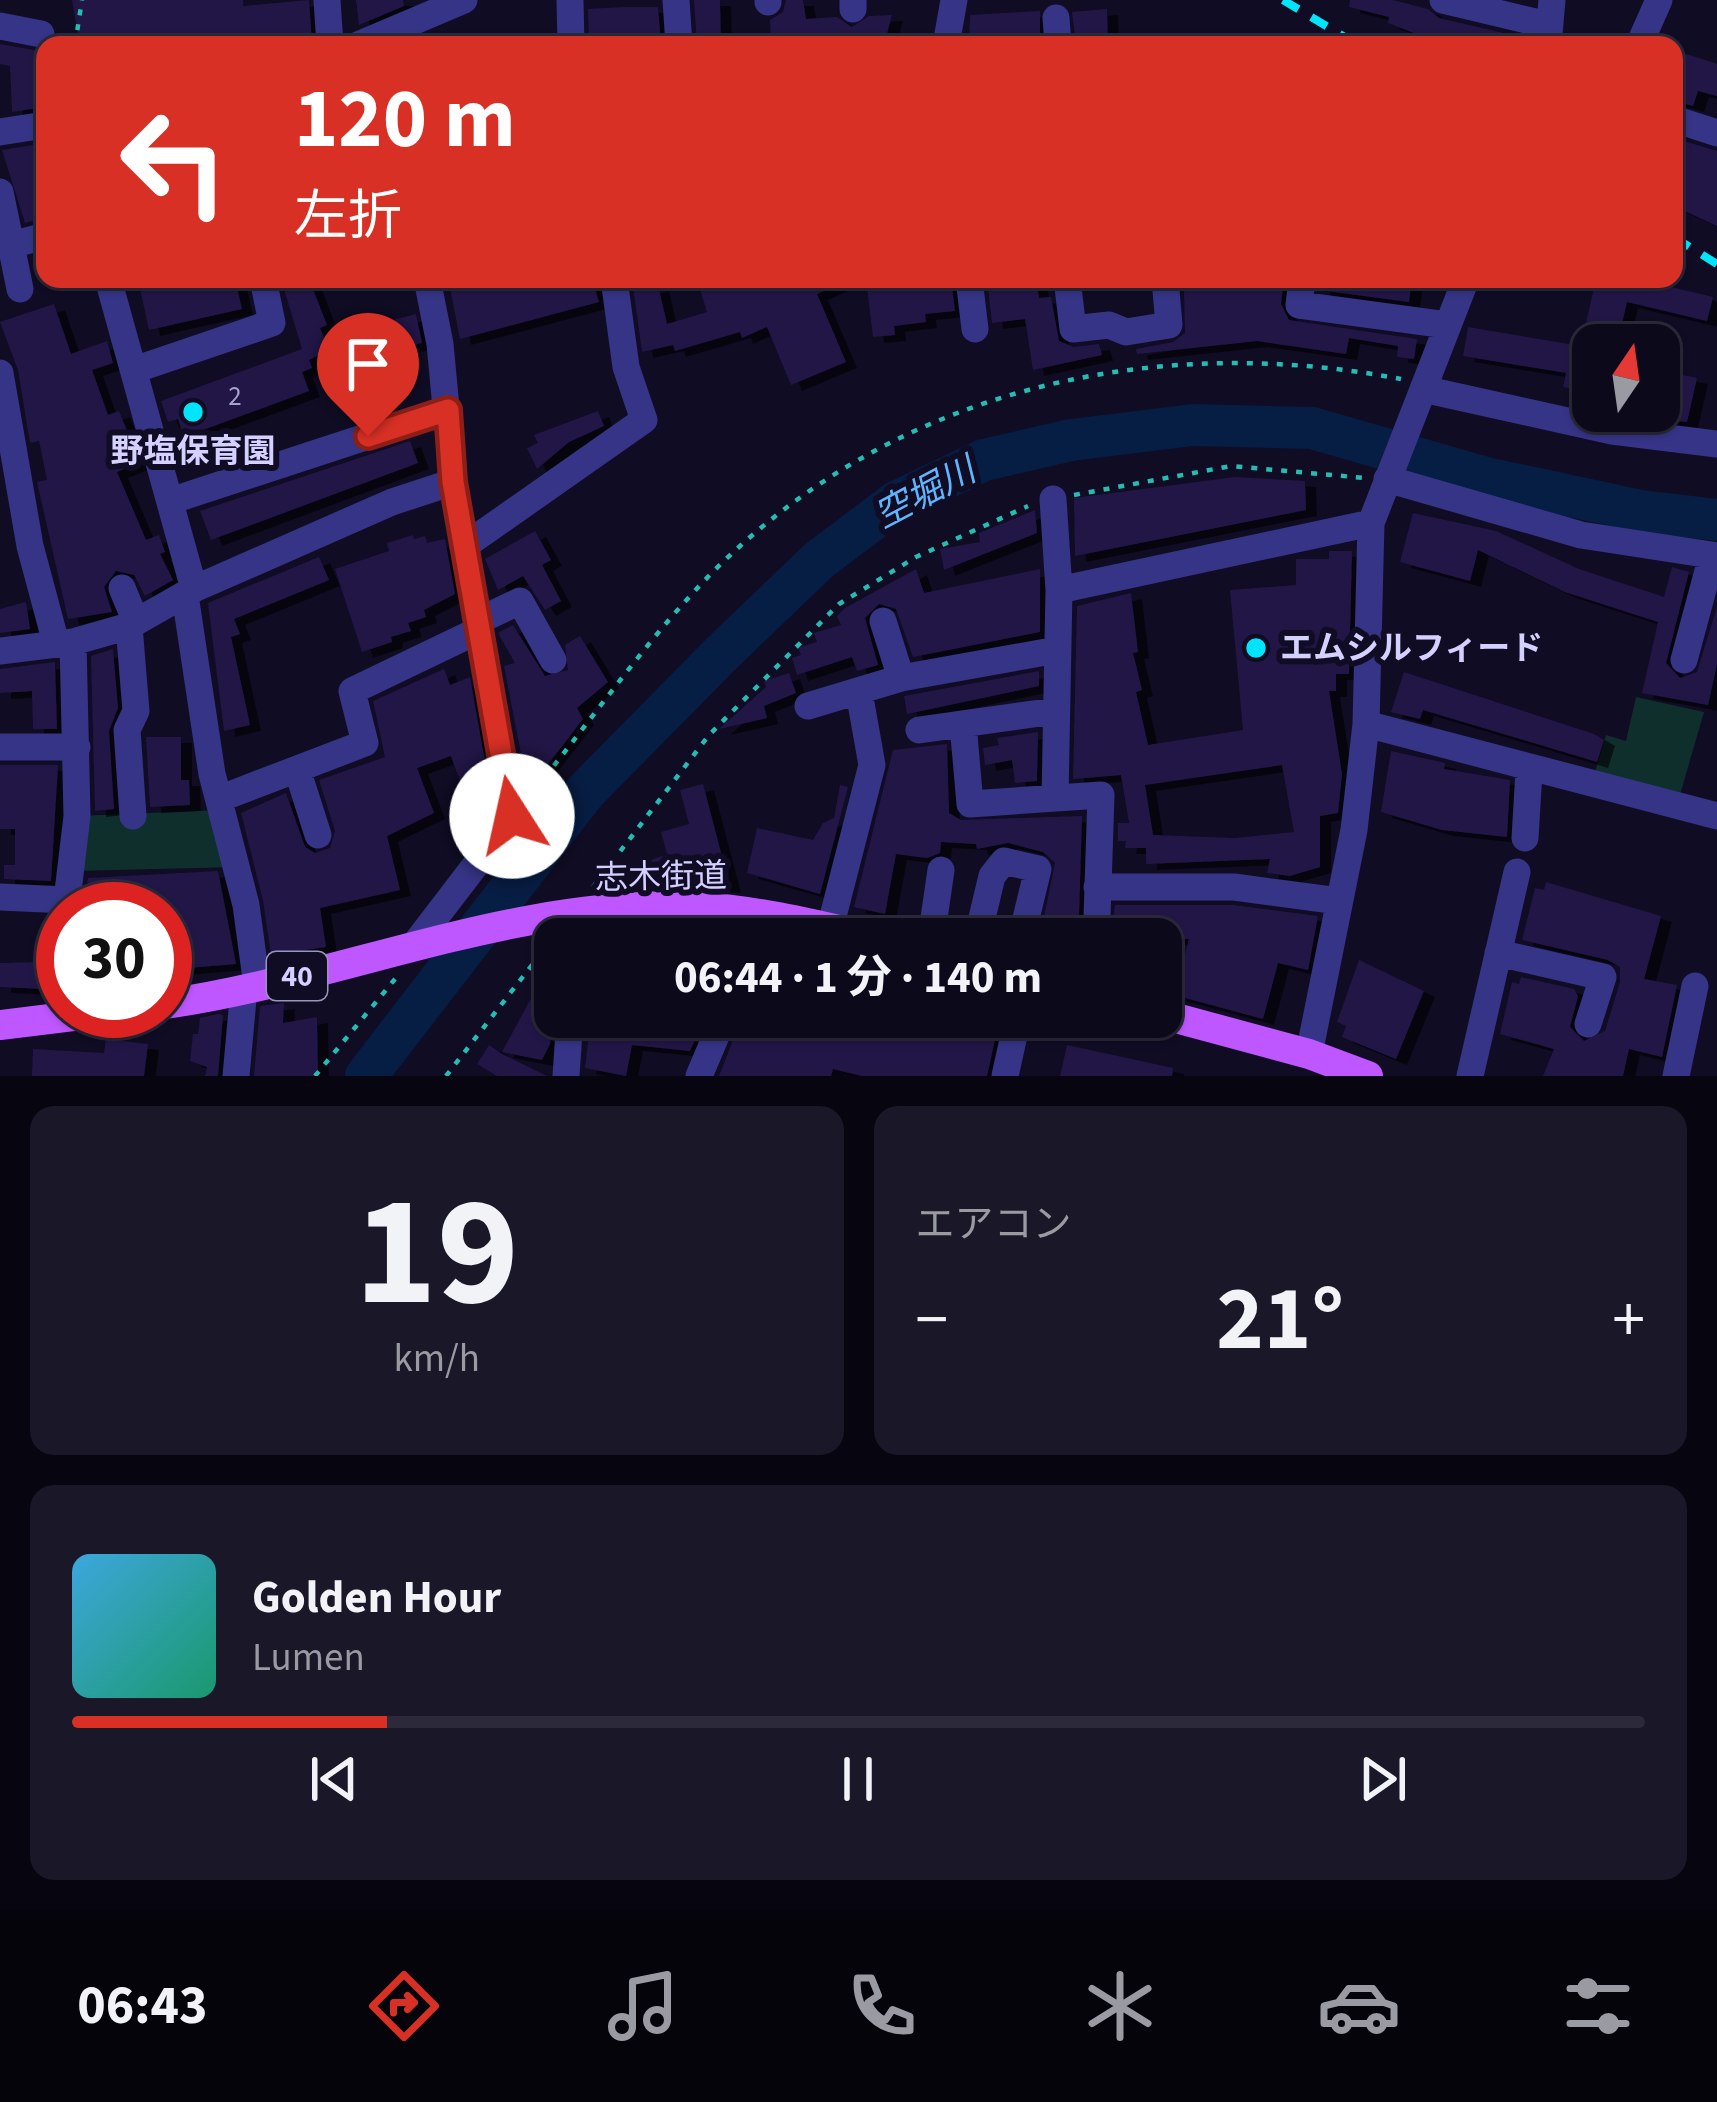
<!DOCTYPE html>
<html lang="ja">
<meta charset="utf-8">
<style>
body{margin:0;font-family:"Source Sans 3","Noto Sans JP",sans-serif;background:#1a1728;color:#f1f3f6;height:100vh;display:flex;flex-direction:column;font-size:45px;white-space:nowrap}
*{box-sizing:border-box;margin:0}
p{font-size:39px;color:#9a9aa3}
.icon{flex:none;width:66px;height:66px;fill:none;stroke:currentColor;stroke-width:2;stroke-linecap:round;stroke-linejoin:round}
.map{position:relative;height:1076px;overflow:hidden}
.details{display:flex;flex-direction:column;gap:30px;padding:30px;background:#07050f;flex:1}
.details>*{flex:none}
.guide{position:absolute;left:36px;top:36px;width:1647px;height:252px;border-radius:24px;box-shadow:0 3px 9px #0004,0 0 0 3px #2c2a3a;background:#d93025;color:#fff;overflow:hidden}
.needle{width:78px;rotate:13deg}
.tools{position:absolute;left:1572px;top:324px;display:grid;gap:24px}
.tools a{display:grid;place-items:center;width:108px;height:108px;border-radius:24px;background:#0c091b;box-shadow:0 3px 9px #0004,0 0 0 3px #2c2a3a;font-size:60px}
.speed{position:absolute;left:36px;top:882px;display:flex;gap:24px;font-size:60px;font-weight:700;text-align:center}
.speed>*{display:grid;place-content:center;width:156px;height:156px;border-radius:50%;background:#0c091b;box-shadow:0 3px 9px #0004,0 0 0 3px #2c2a3a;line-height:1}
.speed .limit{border:18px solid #d22;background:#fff;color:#111}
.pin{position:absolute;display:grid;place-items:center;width:102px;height:102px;color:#fff;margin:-123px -51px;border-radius:50% 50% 50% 0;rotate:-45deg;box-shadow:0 0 12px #0007}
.pin .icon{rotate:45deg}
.me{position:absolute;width:132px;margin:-66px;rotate:350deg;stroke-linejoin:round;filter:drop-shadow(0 0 9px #0008)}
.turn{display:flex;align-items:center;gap:42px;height:252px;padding:0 60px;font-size:54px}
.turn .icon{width:156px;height:156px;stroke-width:2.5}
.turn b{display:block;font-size:84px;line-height:102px}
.big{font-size:90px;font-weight:700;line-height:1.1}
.details .card{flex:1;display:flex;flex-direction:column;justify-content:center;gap:18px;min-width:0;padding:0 42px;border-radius:24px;background:#1a1728}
.details .dial{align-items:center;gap:0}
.dial b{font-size:156px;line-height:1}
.song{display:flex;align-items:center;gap:36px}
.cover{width:144px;height:144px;border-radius:18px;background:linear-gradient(135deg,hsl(200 70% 55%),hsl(160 70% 35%))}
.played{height:12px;border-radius:6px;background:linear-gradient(90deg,#d93025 20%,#2c2a3a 20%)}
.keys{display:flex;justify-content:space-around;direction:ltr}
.heat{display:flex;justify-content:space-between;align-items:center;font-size:66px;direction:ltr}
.details .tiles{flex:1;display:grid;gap:30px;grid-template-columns:1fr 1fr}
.card:last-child{grid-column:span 2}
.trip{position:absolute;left:534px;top:918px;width:648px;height:120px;border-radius:24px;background:#0c091b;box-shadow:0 3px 9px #0004,0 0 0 3px #2c2a3a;font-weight:700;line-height:120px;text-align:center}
.tab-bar{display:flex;height:192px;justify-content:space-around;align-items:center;background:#05040b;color:#9a9aa3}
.tab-bar .icon{width:84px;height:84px}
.tab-bar .active{color:#d93025}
.tab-bar b{font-size:54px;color:#f1f3f6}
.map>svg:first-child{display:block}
</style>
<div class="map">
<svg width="1717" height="1076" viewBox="0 0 1717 1076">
<defs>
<filter id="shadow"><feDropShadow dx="11" dy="6" stdDeviation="0" flood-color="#0009"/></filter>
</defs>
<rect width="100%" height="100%" fill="#100c24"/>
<!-- green -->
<path fill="#0f2f2d" d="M1636,697l68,15 -27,93 -85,-23 14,-47 20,6z
M222,810l15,57 -163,4 3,-55z"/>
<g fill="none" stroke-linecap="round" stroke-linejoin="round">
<!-- river -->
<path stroke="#061d44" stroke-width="42" d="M366,1076l219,-284 136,-138 98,-94 77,-58 88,-42 87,-20 122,-15 119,3 174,50 155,33 76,9"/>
</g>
<!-- building -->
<path fill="#201746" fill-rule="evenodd" filter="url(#shadow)" d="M72,0h171v6l66,-6 3,43 -106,2 -2,-11 -57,3 1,8h-68z
M356,0h47l1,6 -45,19z
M694,0h26l1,45h-24z
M786,0h17l3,19 31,-2 15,10 17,-11 23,-1 -8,30h-91l1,-7h-23l-1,-18 13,-8z
M1350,0h43l35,9 11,9 90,21 -1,6h-83l-57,-22 1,-6 -40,-10z
M624,7h34l3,38h-8v-7l-64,3 -1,-32z
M1107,9l1,36h-32l-4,-33z
M1040,11v34h-71l1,-30z
M0,44l45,8v55l-33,5 -2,-46 -10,-2z
M1674,50l43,14v32l-19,-5 -5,15 -19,-5z
M1674,138l43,13v75l-43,-20z
M45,143v75l-20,5 -23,-73z
M138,279h97l7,30 -93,21z
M281,279h28l18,46 -7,3 9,22 -20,10 3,8 -10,4 7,19 -125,46 -6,-18 -10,3 -7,-21 141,-52z
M469,279l37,1 1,9 44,-10h41l7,23 -139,37 -11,-56z
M632,279l3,12 23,-6 9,39 40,-12 -10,-33h153l-33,15 29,68 -55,23 -24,-58 -25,11 -2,-6 -65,19 -2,-6 -31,7z
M866,279h85l4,32 -30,3 1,8 -32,4 1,9 -22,2z
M987,279h49l3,19 12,-1 8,44 15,6 25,-3 3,11 -69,15 -8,-51 -33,4z
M1221,279h63l-3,25 8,16 128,19 -3,20 -17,-2 1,-11 -49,-8 -3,16 -89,-13 -120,13 -1,-5 37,-7 12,-9 -1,-47z
M1320,279h92l-3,23 -90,-12z
M1596,279h43l74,18 -6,24 -80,-19 -10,43h-36z
M54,304l17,50 36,-13 6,22 -21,7 16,45 11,-4 21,52 -23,9 29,68 13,-5 6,17 -5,2 13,26 -28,16 -11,-21 -18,-4 -12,16 8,25 -44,7 -31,-137 10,-2 -8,-39 -9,2 -12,-73 -18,-48z
M416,314l6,29 -40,11 -8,-29z
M1468,327l125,21 -6,44 -24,-5 3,-14 -103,-17z
M1677,374l20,4 -10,44 -21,-2z
M598,411l6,15 -35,16 -32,27 -10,-21 11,-5 -4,-8z
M410,441l8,22 -207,77 -11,-29z
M1235,477l70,4 1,29 -231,46 -1,-58z
M1035,510l2,23 -93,37 -4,-21 40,-7 -1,-9z
M1413,513l83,18 83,38 85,28 8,-30 17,5 -23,91 14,15 17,-6 20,-65v57l-9,41 -66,-12 16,-71 -93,-30 -87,-42 -8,31 -70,-19z
M535,531l16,29 -9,5 19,36 -16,9 -22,-34 -25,14 -13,-31z
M413,535l1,4 11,-3 2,7 18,-4 10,55 -31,16 2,7 -18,6 3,8 -20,6 1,5 -30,10 -27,-83 54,-18 -2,-8z
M1329,551h23l-3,123h-13v17h-7l13,83 -4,39 -18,3v51l-30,9 -23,-3 3,-14 -124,5v-16h-21l1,-7h-8v-18h11l-8,-48 -48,4 4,-173 54,-13 7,59 -5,1 9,37 -6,2 12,53 95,-15 -13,-140 66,-5v-26h33zM1282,765l12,67 -59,6 -82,-3 -8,-50z
M319,557l10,23 -95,39 6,15 -9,3 19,88 -26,6 -16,-128z
M916,569l8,24 116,-24v63l-127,25 -17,-48 -17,-5 -14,14 13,47 -21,6 -5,-14 -55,18 -5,-17 9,-3 -3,-7 19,-6 -3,-9 27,-8 -4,-9 8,-8z
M26,602l4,27 -30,4v-24z
M513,625l32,51 23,-6 -3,-25 15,-9 28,46 -31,26 6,11 -55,71 -24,-124 11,-3 -17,-30z
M113,649l5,59 -9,23 5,78 -19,2 -4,-155z
M55,662l2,67h-24l-1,-38 -32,2v-24z
M444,669l6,16 20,-8 18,102 -24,13 -13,-36 -34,12 17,45 -47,23 13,54 -80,18 6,39 -41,6 1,4 -14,4 -9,-60 -22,-88 45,-20 19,54 10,6 15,-5 5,-17 -16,-51 66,-23 -12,-56z
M1039,671v15l-132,28 -3,-18z
M1404,672l190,62 10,6 -7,22 -174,-52 -3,9 -29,-7z
M789,673l7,20 -32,13 3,12 -48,11 47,-42 -2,-6z
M1038,732l-1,49 -22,2 -3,-23 -27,5 -2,-17 16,-3 -2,-7z
M146,737h35v43h8l1,25 -40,2z
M947,744l2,69 12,7 121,-4 -3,100 10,17 23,-6 3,-22h118l85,11 -10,54 -30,-7 -15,56 -89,-24 15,-56h-142l1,-6 -7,-1 14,-69 -12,-11 -35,-9 -31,6 -1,-5 -35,-2 -1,11 -13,5 -31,-4 -11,60 -31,-7 39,-157z
M1391,751l54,12 -1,6 66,11 -3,57 -65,-7 -61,-18z
M0,765h58l-7,116 -47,-2v-14h11v-36h-15z
M703,784l27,103 -80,-3 -2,-23 19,-7 -6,-22 28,-8 -9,-34z
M840,785l8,2 -28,107 -73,-21 10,-45 56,12 10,-17 11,-5z
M218,871l18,93 -60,5 -1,-5h-6l-4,-55h-56v-8h-24l3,-23z
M1546,882l115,34 -17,63 33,6 -15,72 -33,-8 -6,27h-80l11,-27 -54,-15 12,-52 7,2 2,-7 53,12 4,7 -8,31 14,14 21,-10 15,-49v-15l-12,-7 -86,-20 13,-52 9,2z
M1359,960l65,31 -28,68 -54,-22 4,-11 -9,-4z
M42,962h21v35l-19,1 -1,-9 -43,-2v-24z
M535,991l20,8 -5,45 -8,16 -40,-8z
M284,1003l-1,20 34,-6 1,59h-64l6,-70z
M218,1014l5,1 -5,61h-13l2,-9 -17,-6 3,-27h5l2,-16z
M591,1017l62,4 7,11 36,6 -6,13 -58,-6 -6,31 -41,-8z
M742,1017h78l53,11 2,-8 9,2 1,-5h115l-13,59h-125l-29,-7 -2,7h-112z
M106,1039l42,5 -4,32h-112l1,-27 71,4z
M489,1045l13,9 45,22h-50l-20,-12z
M1067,1045l106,23 -1,8h-112z"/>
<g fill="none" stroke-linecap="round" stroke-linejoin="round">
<!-- path -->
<path stroke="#25bdb2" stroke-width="4.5" stroke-dasharray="6 9" stroke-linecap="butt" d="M75,45l7,-45
M1074,495l157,-29 134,12
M535,789c66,-80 128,-174 205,-243 180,-163 426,-212 661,-167
M593,887l116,-152 130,-131 77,-47 112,-51
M315,1076l80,-97
M446,1076l103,-133"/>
<!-- minor -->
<path stroke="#363487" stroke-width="27" d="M327,0l3,45
M570,0l1,45
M676,0l3,45
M1443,0l105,25
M768,2v-2
M853,9v-9
M1056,18l2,27
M0,26l41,8
M358,45l106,-45
M946,45l8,-45
M1548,45l4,-45
M1639,45l20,-45
M1674,119l43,14
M0,132l45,-7
M0,192l11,53 34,-9
M11,245l9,44
M108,279l86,310
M969,279l6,50
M1067,279l6,50 36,-4 17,7 43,-7 -4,-46
M1302,279l-3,26 148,20
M134,370l138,-47 -9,-44
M0,373l30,173 26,97
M1423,389l189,42 105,13
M1387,479l194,56 136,21
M1053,499l6,91 -4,208
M170,501l278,-91
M463,547l181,-127 -18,-53 -12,-88
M122,588l14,34
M1059,590l312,-67
M185,595l27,179 34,131 11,81
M478,621l42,-20 33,59
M883,621l18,57
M129,626l7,85 -9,19 6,86
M0,651l73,-9 56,-16 65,-37 198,-87 61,-20
M1684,660l28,-104
M808,706l93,-28 156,-28
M963,724l7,80 131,-9 -4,122
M1366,724l351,92
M919,730l136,-19
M0,747h77
M297,769l21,66
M219,799l146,-56 -13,-52 127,-61
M1525,838l4,-67
M1097,887h137l105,14
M0,897l67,3 10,-84 -4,-174
M830,928l42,-163 -13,-73
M588,939l7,-27
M931,939l10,-69
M977,939l15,-63 12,-15 34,8 -17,70
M412,948l101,-132 -60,-334 -13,-138 -13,-65
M1498,953l105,24 -15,47
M670,1017l52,6
M1309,1054l45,-224 12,-106 5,-201 95,-244
M236,1076l8,-88
M566,1076l4,-59
M699,1076l25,-59
M1005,1076l13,-59
M1470,1076l47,-204
M1676,1076l19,-90"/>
<!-- major -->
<path stroke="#be57ff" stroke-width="30" d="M165,1004c176,-25 351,-106 531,-97 62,3 121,18 181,32
M1161,1014l148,40 59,22
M0,1025l114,-14"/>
<!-- rail -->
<path stroke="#00e5fb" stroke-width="8" stroke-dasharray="18 15" stroke-linecap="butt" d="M1283,0l75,45
M1674,237l43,27"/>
</g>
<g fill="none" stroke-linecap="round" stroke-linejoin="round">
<!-- route casing -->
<g stroke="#8d1f18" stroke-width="30">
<path id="route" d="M368,436l80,-26 5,72 59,334"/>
</g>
<!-- route -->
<use href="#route" stroke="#d93025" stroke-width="21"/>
</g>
<!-- markers -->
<g fill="#00e5fb" stroke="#100c24" stroke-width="4.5">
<circle cx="193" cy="412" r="12"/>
<circle cx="1256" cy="648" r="12"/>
</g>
<g text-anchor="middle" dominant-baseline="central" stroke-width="12" stroke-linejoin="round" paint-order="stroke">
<!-- number labels -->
<g font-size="27" fill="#a7a2d1">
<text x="235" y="396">2</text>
</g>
<!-- shield labels -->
<rect fill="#100c24" stroke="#9995bd" stroke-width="3" x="267" y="952" width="60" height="48" rx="9"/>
<g font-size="30" font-weight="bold" fill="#d4d0ff">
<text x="297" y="976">40</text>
</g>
<!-- poi labels -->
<g font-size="33" font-weight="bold" fill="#d4d0ff" stroke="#100c24">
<text x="193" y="451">野塩保育園</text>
<text x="1280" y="648" text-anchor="start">エムシルフィード</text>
</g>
<!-- street labels -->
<g font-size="33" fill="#d4d0ff" stroke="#100c24">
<text transform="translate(661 877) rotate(-1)">志木街道</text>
</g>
<!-- water labels -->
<g font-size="36" font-style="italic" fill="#5eb6ff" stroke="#100c24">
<text transform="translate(925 493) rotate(-28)">空堀川</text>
</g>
</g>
</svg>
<div class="tools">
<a><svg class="needle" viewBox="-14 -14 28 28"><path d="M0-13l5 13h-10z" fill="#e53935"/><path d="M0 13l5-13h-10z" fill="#9a9aa3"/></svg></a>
</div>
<div class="speed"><div class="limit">30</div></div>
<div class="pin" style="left:368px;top:436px;background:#d93025"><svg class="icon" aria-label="arrive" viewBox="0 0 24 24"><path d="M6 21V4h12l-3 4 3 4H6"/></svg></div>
<svg class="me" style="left:512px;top:816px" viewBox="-20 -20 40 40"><circle r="19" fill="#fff"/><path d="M0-13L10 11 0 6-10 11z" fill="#d93025"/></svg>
<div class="trip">06:44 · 1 分 · 140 m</div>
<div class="guide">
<div class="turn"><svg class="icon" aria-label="left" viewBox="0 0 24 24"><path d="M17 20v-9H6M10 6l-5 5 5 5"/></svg><div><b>120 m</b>左折</div></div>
</div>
</div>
<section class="details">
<div class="tiles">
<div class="card dial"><b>19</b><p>km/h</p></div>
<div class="card"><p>エアコン</p>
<div class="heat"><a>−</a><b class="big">21°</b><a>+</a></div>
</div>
<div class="card">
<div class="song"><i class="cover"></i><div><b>Golden Hour</b><p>Lumen</p></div></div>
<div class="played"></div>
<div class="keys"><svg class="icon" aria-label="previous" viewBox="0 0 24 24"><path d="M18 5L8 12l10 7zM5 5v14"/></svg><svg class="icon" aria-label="pause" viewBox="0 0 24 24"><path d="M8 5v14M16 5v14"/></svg><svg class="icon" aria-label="next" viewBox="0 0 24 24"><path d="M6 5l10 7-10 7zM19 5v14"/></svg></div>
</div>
</div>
</section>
<nav class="tab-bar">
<b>06:43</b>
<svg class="icon active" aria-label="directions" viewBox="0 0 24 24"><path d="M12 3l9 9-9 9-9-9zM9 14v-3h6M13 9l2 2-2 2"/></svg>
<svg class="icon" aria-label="music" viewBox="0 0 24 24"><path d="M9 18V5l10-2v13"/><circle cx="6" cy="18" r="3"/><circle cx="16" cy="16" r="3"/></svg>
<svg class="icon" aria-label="phone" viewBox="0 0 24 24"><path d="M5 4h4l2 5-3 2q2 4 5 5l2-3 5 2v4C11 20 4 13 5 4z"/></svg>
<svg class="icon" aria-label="climate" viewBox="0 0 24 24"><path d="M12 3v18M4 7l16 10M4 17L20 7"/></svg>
<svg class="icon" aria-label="car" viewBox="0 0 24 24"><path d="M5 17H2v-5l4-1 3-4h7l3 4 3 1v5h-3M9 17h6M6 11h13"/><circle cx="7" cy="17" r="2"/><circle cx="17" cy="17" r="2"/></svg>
<svg class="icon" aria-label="filters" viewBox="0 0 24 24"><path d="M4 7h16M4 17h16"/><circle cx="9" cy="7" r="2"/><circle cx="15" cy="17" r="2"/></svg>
</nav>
